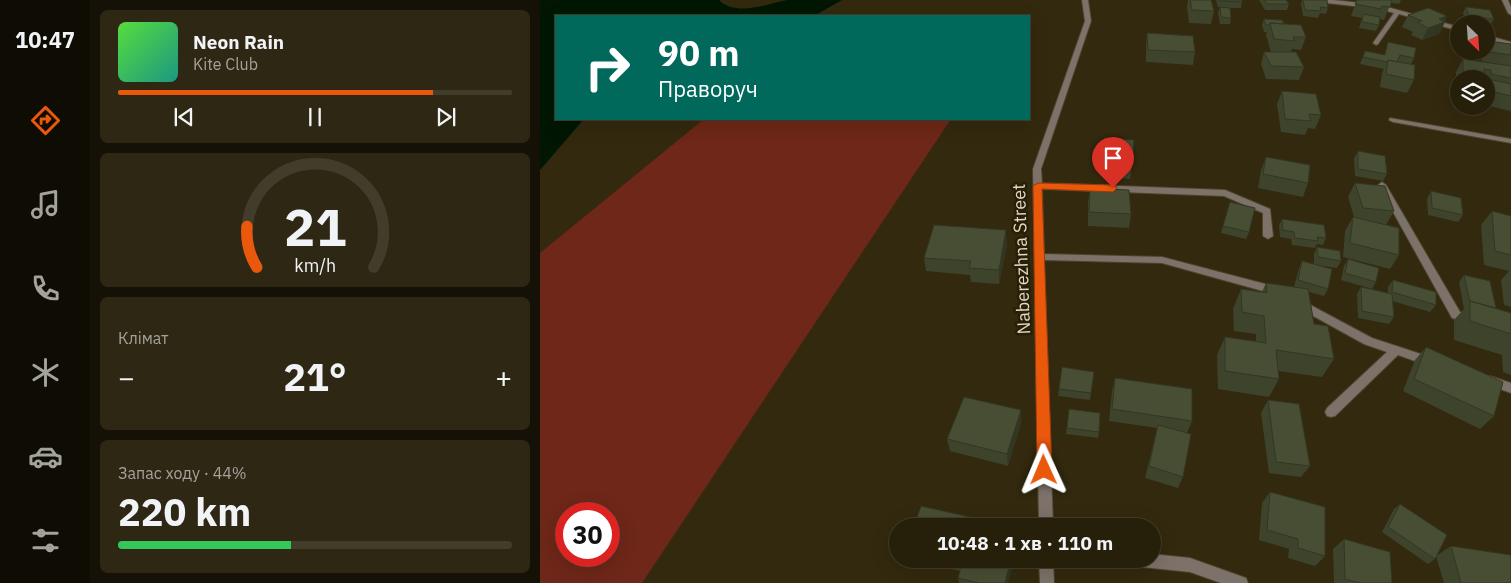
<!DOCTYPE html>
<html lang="uk">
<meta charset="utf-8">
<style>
body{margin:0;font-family:"IBM Plex Sans",sans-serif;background:#2e2713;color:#f1f3f6;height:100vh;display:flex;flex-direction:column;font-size:19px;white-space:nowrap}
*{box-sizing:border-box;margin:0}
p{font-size:16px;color:#a4a29c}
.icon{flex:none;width:28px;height:28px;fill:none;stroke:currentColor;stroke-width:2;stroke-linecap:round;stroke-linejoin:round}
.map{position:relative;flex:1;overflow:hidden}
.drawer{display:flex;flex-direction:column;gap:10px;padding:10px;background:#151106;width:450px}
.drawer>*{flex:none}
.hud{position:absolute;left:15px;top:15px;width:475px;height:105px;border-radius:0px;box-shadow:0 5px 20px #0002,0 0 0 1px #423d2b;background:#00695c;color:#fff;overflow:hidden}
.needle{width:32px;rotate:155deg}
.buttons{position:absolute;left:910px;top:15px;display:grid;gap:10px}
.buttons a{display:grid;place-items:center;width:45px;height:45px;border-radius:50%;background:#261f0a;box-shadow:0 5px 20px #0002,0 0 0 1px #423d2b;font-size:25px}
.speed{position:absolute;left:15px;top:502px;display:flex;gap:10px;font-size:25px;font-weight:700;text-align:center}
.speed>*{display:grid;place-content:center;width:65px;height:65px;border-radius:50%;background:#261f0a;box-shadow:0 5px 20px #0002,0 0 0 1px #423d2b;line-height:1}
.speed .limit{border:8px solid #d22;background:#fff;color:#111}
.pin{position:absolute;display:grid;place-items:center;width:42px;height:42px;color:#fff;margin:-51px -21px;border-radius:50% 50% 50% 0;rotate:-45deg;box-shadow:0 0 5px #0007}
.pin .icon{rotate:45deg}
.me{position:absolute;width:55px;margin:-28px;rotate:359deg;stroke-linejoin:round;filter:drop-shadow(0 0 4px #0008)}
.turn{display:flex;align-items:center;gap:18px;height:105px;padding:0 20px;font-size:22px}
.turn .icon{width:65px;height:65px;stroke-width:2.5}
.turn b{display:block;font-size:35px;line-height:42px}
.big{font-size:38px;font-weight:700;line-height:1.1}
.drawer .card{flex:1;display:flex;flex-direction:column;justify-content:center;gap:8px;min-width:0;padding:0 18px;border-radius:8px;background:#2e2713}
.drawer .dial{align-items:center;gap:0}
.dial svg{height:130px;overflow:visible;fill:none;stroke:#423d2b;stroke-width:7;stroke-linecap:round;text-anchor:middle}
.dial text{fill:#f1f3f6;stroke:none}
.song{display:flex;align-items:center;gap:15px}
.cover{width:60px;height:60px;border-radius:8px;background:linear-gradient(135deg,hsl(110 70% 55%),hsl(170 70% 35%))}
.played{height:5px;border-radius:2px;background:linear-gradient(90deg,#ea580c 80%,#423d2b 80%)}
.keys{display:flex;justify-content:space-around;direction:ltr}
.heat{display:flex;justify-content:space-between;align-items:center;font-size:28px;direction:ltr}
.charge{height:8px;border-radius:4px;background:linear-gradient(90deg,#34c759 44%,#423d2b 0)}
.trip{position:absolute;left:349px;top:518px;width:272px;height:50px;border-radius:25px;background:#261f0a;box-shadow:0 5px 20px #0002,0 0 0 1px #423d2b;font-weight:700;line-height:50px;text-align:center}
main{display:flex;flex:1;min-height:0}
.tabs{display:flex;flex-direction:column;width:90px;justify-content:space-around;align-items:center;background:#0f0c04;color:#a4a29c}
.tabs .icon{width:35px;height:35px}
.tabs .active{color:#ea580c}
.tabs b{font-size:22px;color:#f1f3f6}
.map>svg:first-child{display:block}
</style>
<main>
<nav class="tabs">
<b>10:47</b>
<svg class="icon active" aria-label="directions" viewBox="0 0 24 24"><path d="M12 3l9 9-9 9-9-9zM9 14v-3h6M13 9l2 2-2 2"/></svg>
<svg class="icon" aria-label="music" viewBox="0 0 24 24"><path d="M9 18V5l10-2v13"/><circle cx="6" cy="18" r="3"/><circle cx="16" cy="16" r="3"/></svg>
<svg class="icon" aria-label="phone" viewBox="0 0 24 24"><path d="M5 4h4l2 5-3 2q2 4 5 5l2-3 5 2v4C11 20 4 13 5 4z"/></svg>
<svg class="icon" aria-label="climate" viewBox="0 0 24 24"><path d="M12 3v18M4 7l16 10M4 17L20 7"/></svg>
<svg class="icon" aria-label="car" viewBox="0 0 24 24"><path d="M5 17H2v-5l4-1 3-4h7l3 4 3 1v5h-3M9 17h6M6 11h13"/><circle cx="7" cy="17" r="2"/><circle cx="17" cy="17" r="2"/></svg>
<svg class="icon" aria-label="filters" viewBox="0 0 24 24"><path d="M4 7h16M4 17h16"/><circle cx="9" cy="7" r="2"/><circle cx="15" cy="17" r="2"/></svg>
</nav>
<section class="drawer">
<div class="card">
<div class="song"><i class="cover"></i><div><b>Neon Rain</b><p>Kite Club</p></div></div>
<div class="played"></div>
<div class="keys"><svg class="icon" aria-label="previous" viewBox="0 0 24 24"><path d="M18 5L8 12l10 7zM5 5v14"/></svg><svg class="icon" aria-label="pause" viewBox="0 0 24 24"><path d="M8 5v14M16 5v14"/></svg><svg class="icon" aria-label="next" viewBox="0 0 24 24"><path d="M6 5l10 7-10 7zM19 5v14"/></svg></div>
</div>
<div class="card dial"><svg viewBox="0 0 100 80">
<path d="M14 69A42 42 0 1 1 86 69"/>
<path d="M14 69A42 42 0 0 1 8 44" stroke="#ea580c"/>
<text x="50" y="56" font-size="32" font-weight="700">21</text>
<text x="50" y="72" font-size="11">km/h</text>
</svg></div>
<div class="card"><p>Клімат</p>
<div class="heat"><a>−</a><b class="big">21°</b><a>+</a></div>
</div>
<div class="card"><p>Запас ходу · 44%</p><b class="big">220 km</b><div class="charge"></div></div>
</section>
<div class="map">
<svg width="971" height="583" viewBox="0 0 971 583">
<rect width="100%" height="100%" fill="#32290e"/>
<!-- green -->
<path fill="#6e2718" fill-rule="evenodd" d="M164,119h247l-309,464h-102v-330zM26,514h43v42h-43z"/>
<!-- water -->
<path fill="#011704" d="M0,0h179c17,17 48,4 68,0 17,0 38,0 55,0l-28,16h-258v103h28l-44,51z"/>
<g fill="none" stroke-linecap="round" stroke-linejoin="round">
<!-- street casing -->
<g stroke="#4e452c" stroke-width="2">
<path id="street" d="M542,0h6l3,21 -50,148 1,14 183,7 45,19 3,27 -5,3 -5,-3v-23l-39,-17 -182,-7 2,65 118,3 115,30 5,4 -5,4 -115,-32 -118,-3 9,266h-14l-6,-357 52,-148z
M775,0h18l47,5 79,22v4l-60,-17 -21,30 -2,1 -3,-2 21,-30 -14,-4 -62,-7z
M962,0h6l3,7v8l-3,-2z
M946,35l25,7v4l-25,-7z
M850,118l121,21v4l-118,-21 -4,-2z
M842,182l4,3 74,127 14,4 1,3 -1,3 -4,1 -18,-5 -74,-133z
M761,300l71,38 61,20 2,3 -2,3 -4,2 -31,-11 -63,61 -4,1 -4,-1 -2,-4 2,-4 60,-56 -23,-8 -67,-37 -1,-3 1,-3z
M950,376l21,7v10l-25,-9 -2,-3 2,-3z
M612,554l38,4 56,20 2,5h-27l-31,-11 -58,-6 -5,-2 -2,-5h27z
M499,559h14l1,24h-14z"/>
</g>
<!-- street -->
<use href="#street" fill="#7d7269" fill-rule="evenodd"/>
</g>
<!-- wall -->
<path fill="#3e432c" d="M648,0h23l3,11 -3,13 -22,-1 -2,-16z
M676,0h26v2l-1,6h-11l1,10 -1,6h-10l-2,-11 2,-6h-2z
M719,0h27l3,4 -2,6h-22z
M762,0h25l1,8 -2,6 -6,-1 -2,5 -15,-2 -2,-12z
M817,0h44l-2,4 -8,-1 -7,17 -4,-1 -1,6 -3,6 -17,-3 3,-10 -11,-2z
M926,7l28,12 -4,6h-4v-1h-9l-11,-2 -3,-9z
M868,15l39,1 -8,18 -17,6 -11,-5 2,-3 -11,-5z
M724,19l20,5 22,13 -5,13 -9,-1 -1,3 13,15 -5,13 -33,-1 -5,-15 3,-12h7l-5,-17 1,-3h-3l-2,-7z
M607,33l48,19 -2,13 -47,-3v-16z
M947,41l24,3v65l-1,2 -24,-6v-26h-27v6l-3,-1v-12l7,-13 19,3 -2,-9 1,-2h5v-8z
M848,42l26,16 -3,6 3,16 -7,13 -27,-6 2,-14 2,-4 -24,-5 5,-13 19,4z
M742,91l39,24 -6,14 -7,-1 -3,7 -24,-3 -4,-28z
M564,138l28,27 -2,14 -30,-3z
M818,151l29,23 -4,7 -28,-5 -1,-18z
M726,157l42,26 -5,14 -45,-9 3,-18z
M815,183l39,28 -8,14 13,30 -9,14 -47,-12 2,-26 8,-14h1l-6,-20z
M550,188l41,26 -2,14 -41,-2v-24z
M891,191l32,24 -5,7 -30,-7 -1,-16z
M690,202l19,30 -3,7 -25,-6z
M952,211l19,5v91l-7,-2 -3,-25 8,-9 -25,-6 -3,-40z
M742,219l44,19 -3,7 -6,-1 -2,4 -23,-3 -1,-6 -11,-2 -1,-11z
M467,244l-8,40 -28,-2 -1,-7 -44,-4 -2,-13z
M777,247l24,14 -4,7 -20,-3 11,24 -4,7 -15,-4 5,32 20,35 -12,18 -44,-6 1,8 -10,18 -51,-8 -1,-34 8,-18 31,4v-7l-22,-3 -1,-22 8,-20 21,3 4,-9 28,4 5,-19 3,-7 12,3v-10z
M808,259l28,23 -4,7 -31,-9 3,-14z
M924,275l32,33v1l15,4v62l-8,-3 -1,-17 -48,-15v-20l10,-11 -5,-27z
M853,280l43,25 -6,7 -38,-11 2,16 -5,7 -31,-6 -1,-24 4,-7 27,6v-6z
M886,347l68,69 -14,13 -77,-38 12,-31z
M554,372l-4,28 -32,-4 1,-7z
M575,378l77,43 -5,12 -4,44 -5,11 -33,-10 12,-50 -48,-7 3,-30z
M728,400l42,66 -9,11 -32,-4 -8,-60z
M529,409l30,23 -1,6 -32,-4z
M481,423l-13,43 -58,-15 -3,-12z
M730,492l55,64 -10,10 -27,-8 1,-9 -30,-9 3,-37z
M860,504l35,55 -7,5 -46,-32 12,-23z
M804,539l48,44h-58l-1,-34z
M911,546l60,37h-67l-8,-27z
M369,559h105l-6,24h-49l-1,-5 2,-7z"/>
<!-- shaded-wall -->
<path fill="#323724" d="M907,16l-3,6h1l-6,12 -17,6 6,-12 11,-9z
M466,230l1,14 -8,40v-14z
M481,410v13l-13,43 -1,-12z
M471,559h3l-6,24h-3z"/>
<!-- building -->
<path fill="#484e33" stroke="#323724" d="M650,0h21l3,11 -22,-1z
M679,0h23v2l-23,-1z
M724,0h22l3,4h-22z
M763,0h24l1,8 -8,-1 1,4 -16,-1z
M817,0h35l-2,7 -8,-1 -1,3 -26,-5z
M680,7l10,1 1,10 -10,-1z
M926,7l24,3 4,9 -25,-3z
M888,8l19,8 -8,3 6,3 -17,6 -11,-6 5,-1 -14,-6z
M823,14l17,3 -1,8 -17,-3z
M724,19l18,1 2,4 -14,-1 -1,2h-3z
M730,23l31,2 5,12h-13l2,4 -21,-2z
M607,33l46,3 2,16 -47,-2z
M947,41l24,3v11l-21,-3z
M848,42l28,6 -2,10 -14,-3 -3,7 -9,-2 -1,2 -24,-5 2,-6 20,4z
M724,52h32l8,15 -33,-1z
M923,59l48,7v12l-20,-4v-4l-7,-1v7l-21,-4z
M848,60l27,5 -1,15 -28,-6z
M931,75l40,9v12l-25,-6v-11h-15z
M742,91l34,3 5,21 -12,-1 2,7 -26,-2z
M564,138l30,2 -2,25 -31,-3z
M818,151l27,5 2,18 -29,-5z
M726,157l44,8 -2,18 -45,-9z
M815,183l30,3 9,25 -31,-3z
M550,188l39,2 2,24 -42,-2z
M891,191l30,7 2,17 -31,-7z
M690,202l25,6 -6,24 -26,-6z
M952,211l19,5v39l-16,-4z
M813,217l46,11v27l-49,-12z
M742,219l42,6 2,13 -9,-1 1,4 -23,-3 -1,-6 -11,-2z
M394,225l72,5 -7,40 -30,-2 2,-7 -47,-3z
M777,247l23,4 1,10 -23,-4z
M808,259l31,9 -3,14 -31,-9z
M762,261l30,8 -4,20 -30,-9z
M924,275l26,6 6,27 -26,-7v1z
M853,280l43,12v13l-44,-13z
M726,283l42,6 6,35 14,2 6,33 -58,-9 3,29 -54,-8v-34l41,6 -2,-27 -22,-4 -1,-23 26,4z
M821,287l31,7 2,23 -32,-6z
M930,301l41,12v21l-41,-13z
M886,347l77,35 -9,34 -80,-37z
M522,367l32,5 -3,21 -32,-4z
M575,378l77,11v32l-80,-12z
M424,397l57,13 -14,44 -60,-15z
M728,400l31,4 11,62 -34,-4z
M529,409l31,4 -1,19 -32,-4z
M618,425l33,9 -8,43 -34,-11z
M730,492l55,15v49l-27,-8v-9l-31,-9z
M860,504l47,31 -12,24 -47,-32z
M381,506l89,20h-96z
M804,539l46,13 2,31h-32l-15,-4z
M911,546l60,9v28h-50z
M405,559h66l-6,24h-26l-21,-5 4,-15z"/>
<!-- route -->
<path fill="#ea580c" stroke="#983908" d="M498,183l75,2 4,3 -4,4 -71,-3 10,281 -2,4 -6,2 -5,-2 -2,-4 -4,-284z"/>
<g text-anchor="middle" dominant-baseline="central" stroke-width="5" stroke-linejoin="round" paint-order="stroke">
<!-- street labels -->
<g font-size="18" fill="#dfd9ca" stroke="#281f04">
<text transform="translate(481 259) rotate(-92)">Naberezhna Street</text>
</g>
</g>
</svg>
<div class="buttons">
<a><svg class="needle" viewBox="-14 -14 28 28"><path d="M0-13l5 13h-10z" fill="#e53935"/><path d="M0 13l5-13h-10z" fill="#a4a29c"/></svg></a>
<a><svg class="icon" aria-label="layers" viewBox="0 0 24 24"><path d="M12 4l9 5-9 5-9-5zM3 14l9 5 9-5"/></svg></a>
</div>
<div class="speed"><div class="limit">30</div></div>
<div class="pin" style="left:573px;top:188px;background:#d93025"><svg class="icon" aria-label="arrive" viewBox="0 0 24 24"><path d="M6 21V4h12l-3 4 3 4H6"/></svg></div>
<svg class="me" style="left:504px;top:470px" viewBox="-20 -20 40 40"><path d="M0-17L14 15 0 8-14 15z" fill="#ea580c" stroke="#fff" stroke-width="4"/></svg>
<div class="trip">10:48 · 1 хв · 110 m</div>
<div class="hud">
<div class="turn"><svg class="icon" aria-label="right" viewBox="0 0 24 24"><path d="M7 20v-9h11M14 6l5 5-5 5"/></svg><div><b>90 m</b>Праворуч</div></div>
</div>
</div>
</main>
